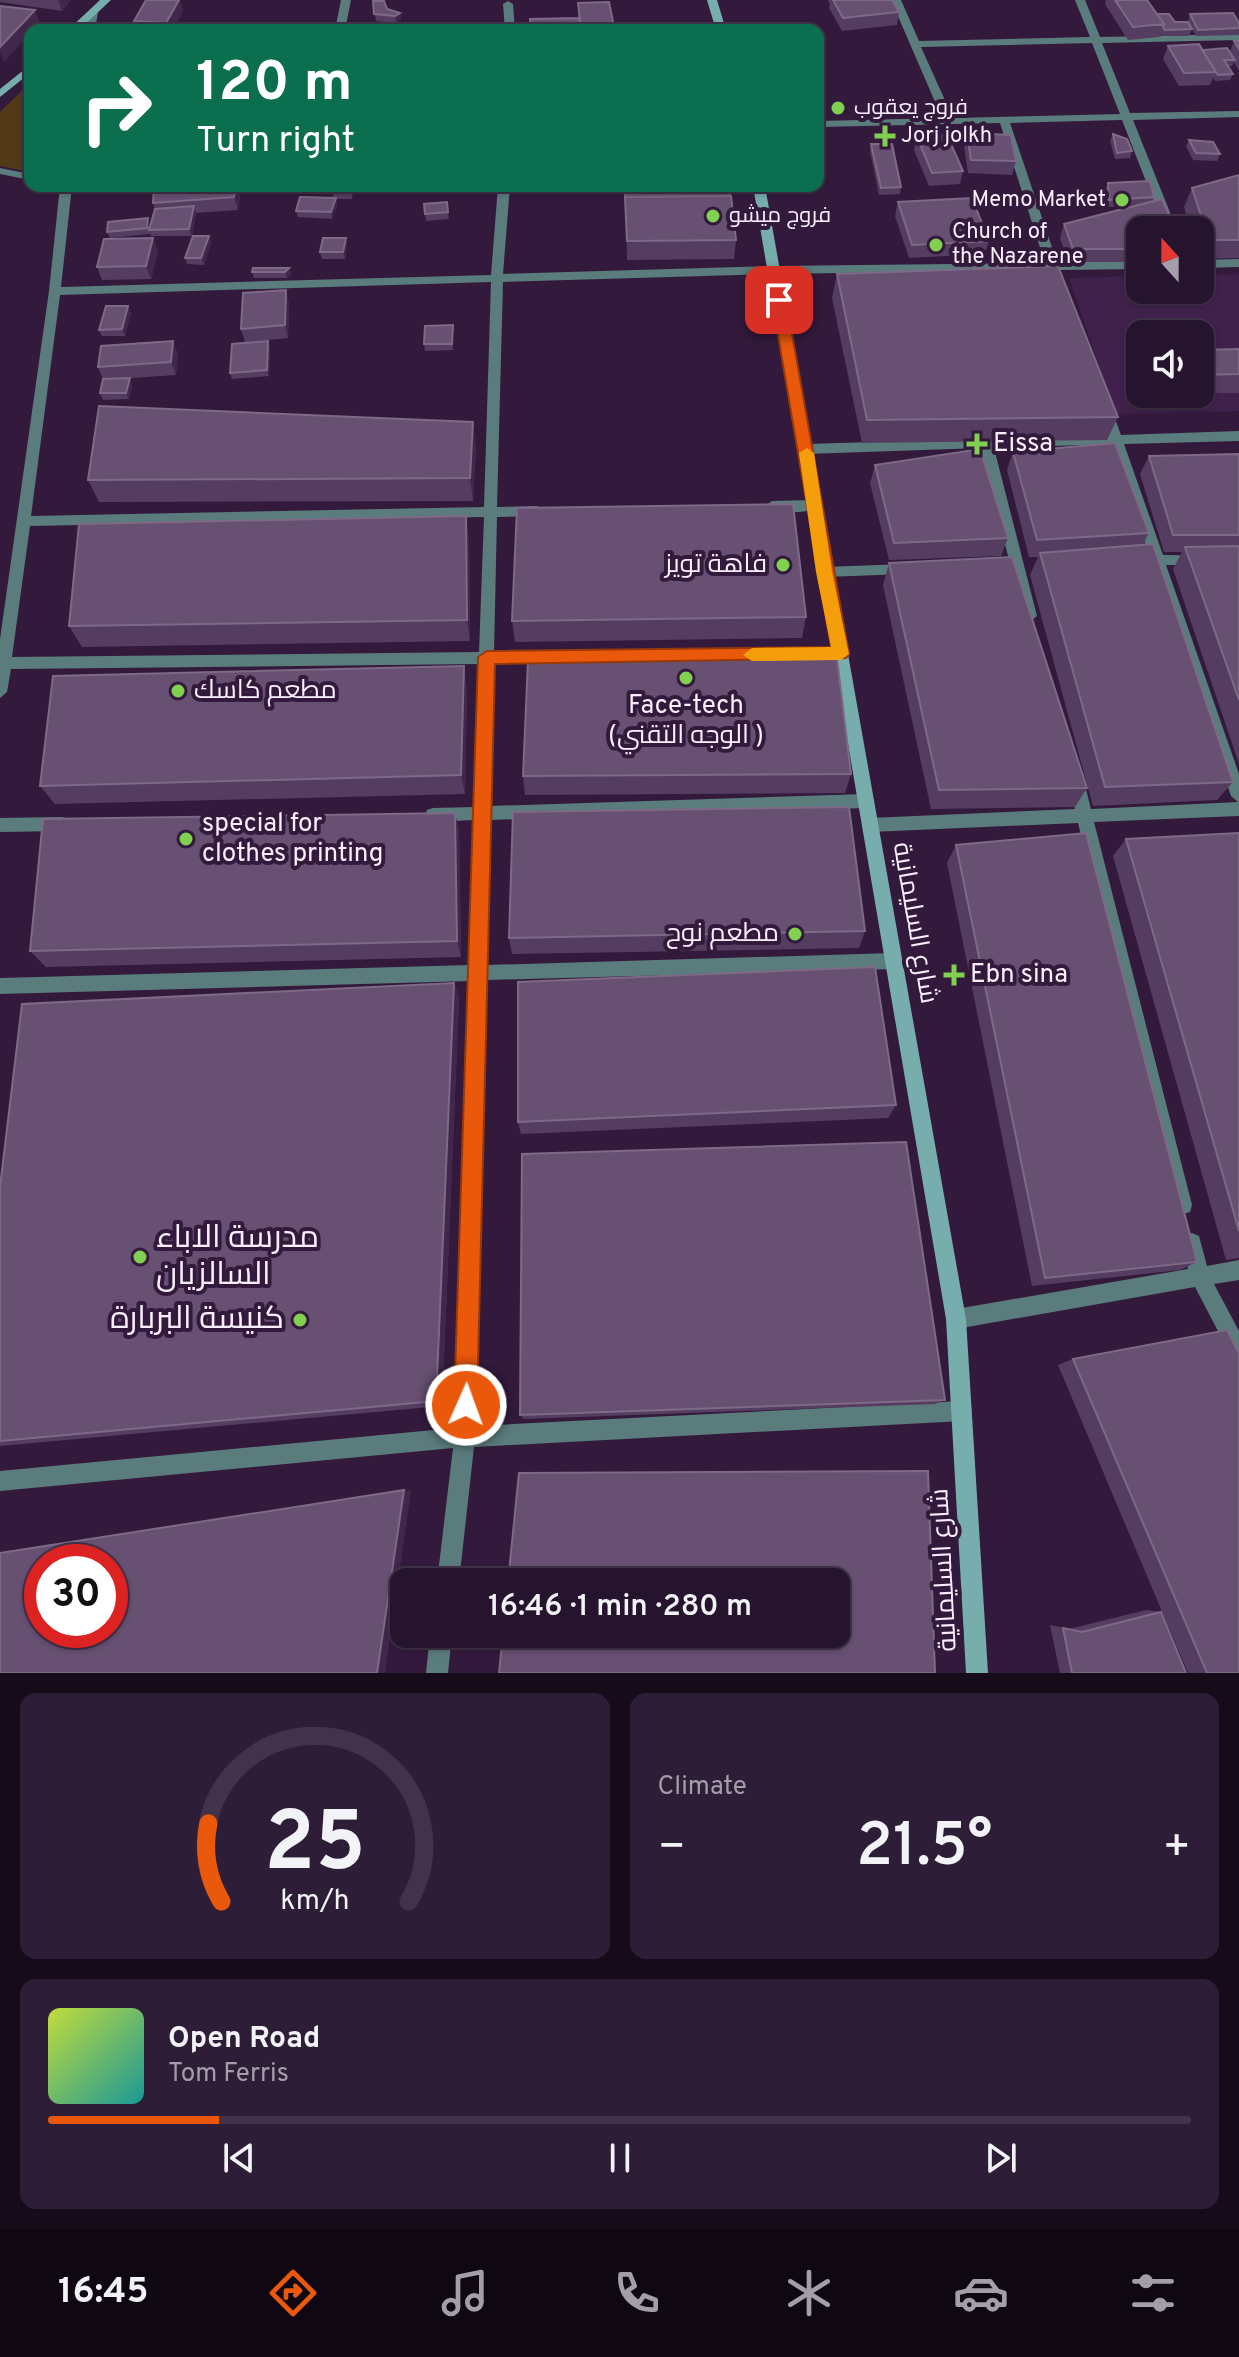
<!DOCTYPE html>
<meta charset="utf-8">
<style>
body{margin:0;font-family:Overpass,Cairo,sans-serif;background:#2e1d36;color:#f1f3f6;height:100vh;display:flex;flex-direction:column;font-size:30px;white-space:nowrap}
*{box-sizing:border-box;margin:0}
p{font-size:26px;color:#a49eaa}
.icon{flex:none;width:44px;height:44px;fill:none;stroke:currentColor;stroke-width:2;stroke-linecap:round;stroke-linejoin:round}
.map{position:relative;height:1673px;overflow:hidden}
.panel{display:flex;flex-direction:column;gap:20px;padding:20px;background:#150b19;flex:1}
.panel>*{flex:none}
.top-card{position:absolute;left:24px;top:24px;width:800px;height:168px;border-radius:16px;box-shadow:0 2px 6px #0004,0 0 0 2px #42334a;background:#0b6e4f;color:#fff;overflow:hidden}
.needle{width:52px;rotate:339deg}
.fabs{position:absolute;left:1126px;top:216px;display:grid;gap:16px}
.fabs a{display:grid;place-items:center;width:88px;height:88px;border-radius:16px;background:#26142e;box-shadow:0 2px 6px #0004,0 0 0 2px #42334a;font-size:40px}
.speed{position:absolute;left:24px;top:1544px;display:flex;gap:16px;font-size:40px;font-weight:700;text-align:center}
.speed>*{display:grid;place-content:center;width:104px;height:104px;border-radius:50%;background:#26142e;box-shadow:0 2px 6px #0004,0 0 0 2px #42334a;line-height:1}
.speed .limit{border:12px solid #d22;background:#fff;color:#111}
.pin{position:absolute;display:grid;place-items:center;width:68px;height:68px;color:#fff;margin:-34px;border-radius:16px;box-shadow:0 4px 12px #0006}
.me{position:absolute;width:88px;margin:-44px;rotate:2deg;stroke-linejoin:round;filter:drop-shadow(0 0 6px #0008)}
.turn{display:flex;align-items:center;gap:28px;height:168px;padding:0 40px;font-size:36px}
.turn .icon{width:104px;height:104px;stroke-width:2.5}
.turn b{display:block;font-size:56px;line-height:68px}
.big{font-size:60px;font-weight:600;line-height:1.1}
.panel .widget{flex:1;display:flex;flex-direction:column;justify-content:center;gap:12px;min-width:0;padding:0 28px;border-radius:16px;background:#2e1d36}
.panel .dial{align-items:center;gap:0}
.dial svg{height:208px;overflow:visible;fill:none;stroke:#42334a;stroke-width:7;stroke-linecap:round;text-anchor:middle}
.dial text{fill:#f1f3f6;stroke:none}
.song{display:flex;align-items:center;gap:24px}
.cover{width:96px;height:96px;border-radius:12px;background:linear-gradient(135deg,hsl(70 70% 55%),hsl(180 70% 35%))}
.played{height:8px;border-radius:4px;background:linear-gradient(90deg,#ea580c 15%,#42334a 15%)}
.keys{display:flex;justify-content:space-around;direction:ltr}
.heat{display:flex;justify-content:space-between;align-items:center;font-size:44px;direction:ltr}
.panel .tiles{flex:1;display:grid;gap:20px;grid-template-columns:1fr 1fr}
.widget:last-child{grid-column:span 2}
.trip{position:absolute;left:390px;top:1568px;width:460px;height:80px;border-radius:16px;background:#26142e;box-shadow:0 2px 6px #0004,0 0 0 2px #42334a;font-weight:600;line-height:80px;text-align:center}
.tab-bar{display:flex;height:128px;justify-content:space-around;align-items:center;background:#0f0812;color:#a49eaa}
.tab-bar .icon{width:56px;height:56px}
.tab-bar .selected{color:#ea580c}
.tab-bar b{font-size:36px;color:#f1f3f6}
.map>svg:first-child{display:block}
</style>
<div class="map">
<svg width="1239" height="1673" viewBox="0 0 1239 1673">
<rect width="100%" height="100%" fill="#331a3d"/>
<!-- built -->
<path fill="#3f214b" fill-rule="evenodd" d="M1239,274v137l-123,3 -47,-136 71,-2v14h60v-15zM1140,334h60v60h-60z"/>
<!-- green -->
<path fill="#523a18" d="M30,83v89l-30,-6v-54z"/>
<g fill="none" stroke-linecap="round" stroke-linejoin="round">
<!-- minor -->
<path fill="#5b7c7c" fill-rule="evenodd" d="M341,0h10l-6,30h-10z
M891,0h10l18,41 171,-4 -15,-37h10l15,37 139,-3v6l-137,3 28,70 109,-2v6l-106,3 44,110h-12l-43,-110 -112,3 47,139 83,-1v8l-81,1 2,4 -6,4 -4,-1 -3,-7 -275,4 -270,8 -6,225 40,-1 7,5 -7,5 -40,1 -3,135 347,-4 7,6 -7,6 -347,4 -4,142 376,-12 6,2 2,5 -2,5 -6,2 -376,12 -3,145 407,-12 6,2 2,6 -2,6 -6,2 -408,11 -10,446 486,-25 7,3 3,7 -3,7 -7,3 -488,26 -15,135h-22l16,-134 -453,43v-20l455,-43 14,-447 -469,13v-16l470,-13 4,-145 -41,2 -6,-2 -2,-5 2,-5 6,-2 42,-1 4,-143 -468,5 -4,23 -7,6v-59l49,-348 11,-105h12l-11,101 430,-12 7,-89h12l-7,88 270,-8 272,-3 -45,-140 -182,4v-6l124,-3zM1092,43l28,71 -167,4 -32,-71zM491,282l-7,225 -453,9 29,-221zM484,517l-5,135 -467,5 18,-131z
M508,1l5,3 2,26h-10l-2,-26z
M93,9l5,3 -3,18h-10l3,-18z
M0,168l30,6v6l-30,-6z
M1239,259v8l-39,1v-8z
M1105,404l6,4 10,27 118,-4v10l-115,3 39,111 76,1v10l-73,-1 73,209v42l-145,6 98,383 -2,7 -7,2 -7,-2 -2,-7 -96,-382 -208,9 -6,-2 -2,-5 2,-5 6,-2 205,-9 -8,-31 3,-5h10l3,5 8,31 147,-7 -7,-6 -79,-231 -7,-1 -2,-4 6,-5 -38,-111 -117,4 43,168 -7,6 -7,-6 -42,-168 -175,6 -7,-5 7,-5 302,-9 -9,-27z
M814,500l7,5c-10,9 -46,10 -56,1l7,-5z
M907,564l7,5 -7,5 -83,3 -7,-5 7,-5z
M62,817l6,2 2,5 -2,5 -6,2 -62,1v-14z
M1192,1233l7,3 8,30 32,-6v20l-25,4 25,47v30l-7,-3 -37,-71 -239,42 -7,-3 -3,-7 3,-7 7,-3 232,-40 -6,-26 3,-7z
M430,1634h22l-4,39h-22z"/>
<!-- secondary -->
<path fill="#77adad" fill-rule="evenodd" d="M100,0h11l-32,30h-11z
M707,0h10l9,30h-10z
M30,65v8l-30,24v-8z
M753,186h12l201,1133 22,354h-22l-20,-354z"/>
</g>
<!-- wall -->
<path fill="#553d61" d="M0,0h71l-9,11 -62,-9z
M146,0h34l3,11 -10,19h-36l-3,-9z
M828,0h64l7,12 -2,13 -55,6 -13,-23 1,-4z
M1106,0h41l10,14 18,8h13l2,-8 49,9v12l-43,1 -4,-7 -3,7h-27l-1,-2 -2,3 -31,3 -23,-36z
M373,1l14,8 13,4 1,6 -5,4 -20,-2z
M578,3l36,23v4h-84v-11l48,-1z
M1234,41h5v30l-5,-9 -2,4 -4,1 5,7 -3,6 -15,1 -2,-3 -3,7 -31,1 -16,-27 5,-13 62,6z
M967,133l49,28 -4,14 -44,-2 -4,-27z
M1113,134l19,17 -2,7 -15,1 -5,-18z
M917,137l46,34 -3,13 -31,2 -15,-36z
M1189,140l31,14 -3,7 -24,-1 -7,-14z
M871,144l30,43 -1,7 -21,1 -9,-44z
M1239,175v83l-38,1 -1,-29h-9l-7,-23 8,-19z
M1108,183l46,14 -14,33v32h-72l-8,-24 4,-14 75,-19 -33,2v-18z
M154,186h84l2,8 -2,16 -42,3 -4,23h-41l-1,-4v2l-40,4 -3,-6 43,-6 5,-17 -2,-6z
M333,186h20v4l-1,9h-16l1,6 -5,14 -34,-2 -2,-6 37,-13z
M442,186h46v5l-45,3z
M619,186h110l7,54 -2,19 -107,1 -1,-69 -7,-1z
M898,202l91,39 -4,13 -76,4 -14,-42z
M424,204l24,8 1,7 -23,2z
M209,236l2,7 -7,22 -17,-1 -2,-6z
M153,238l5,13 -7,28 -49,1 -5,-13z
M347,244l-2,15h-23l-2,-7z
M289,268l2,6 -4,4h-33l-2,-6z
M837,274l281,143 -11,23 -245,3 -30,-145z
M289,303l-1,35 -43,4 -4,-13z
M131,312l-6,24h-23l-3,-6z
M453,325v25l-28,1 -1,-7z
M268,341l2,6 -1,29 -37,3 -2,-6z
M1239,349v44h-39v-43z
M178,354l-2,21 -46,3 2,7 -3,14 -26,1 -3,-7 3,-14 -5,-12z
M476,445l-3,56 -374,1 -11,-22z
M1013,452l136,81 -6,11 90,238 -16,18 -124,6 -63,-231 8,-18h-9l-22,-87z
M1239,454v310l-66,-195 9,-17h-18l-24,-78 9,-18z
M875,465l133,73 -7,18 -112,4 -19,-77z
M469,538l1,103 -388,6 -13,-21z
M889,563l198,225 -12,19 -144,2 -48,-224z
M806,617l-4,21 -287,4 -3,-21z
M467,687l-2,107 -410,10 -15,-18z
M851,774l-6,19 -320,2 -2,-19z
M455,813l4,18 2,126 -415,10 -16,-16z
M1239,833v425l-13,2 -113,-404 13,-17z
M956,845l241,417 -17,8 -148,16 -85,-423z
M865,931l-6,17 -347,6 -3,-16z
M454,983l5,15 -17,408 -442,40v-259z
M896,1105l-8,13 -367,16 -3,-12z
M1073,1359l166,314h-51l-130,-308z
M945,1400l-10,4 -411,15 -4,-4z
M1146,1610l15,2 25,61h-126l-10,-48 19,4z"/>
<!-- shaded-wall -->
<path fill="#40274b" d="M58,0h13l-9,11z
M179,0h1l3,11 -10,19h-5l-2,-7z
M35,10l5,13 -6,7h-4v4l-26,28 -4,-10v-5z
M400,13l1,6 -5,4 -1,-7z
M236,186h2l2,8 -2,16 -4,-13z
M336,198l1,7 -5,14 -1,-7z
M194,206l2,7 -4,23 -3,-7z
M209,236l2,7 -7,22 -3,-7z
M153,238l5,13 -7,28 -5,-13z
M346,238l1,6 -2,15 -2,-7z
M289,268l2,6 -4,4 -2,-6z
M286,290l3,13 -1,35 -3,-13z
M128,306l3,6 -6,24 -3,-7z
M173,341l5,13 -2,21 -5,-13z
M268,341l2,6 -1,29 -2,-6z
M130,378l2,7 -3,14 -3,-6z
M473,422l3,23 -3,56 -3,-23z
M466,516l3,22 1,103 -3,-21z
M464,666l3,21 -2,107 -4,-19z
M455,813l4,18 2,126 -4,-16z
M454,983l5,15 -17,408 -6,-5z
M404,1490l7,1 -26,182h-8z"/>
<!-- building -->
<path fill="#675072" stroke="#7e6987" stroke-width="2" fill-rule="evenodd" d="M146,0h33l-13,23 -32,-2z
M833,0h59l7,12 -56,6z
M1115,0h32l17,24 -31,3z
M373,1h11l3,8 13,4 -5,3 -21,-2z
M609,2l5,24 -33,1 -3,-24z
M0,6l35,4 -35,37z
M1233,13l6,10v5l-41,2 -8,-16z
M1157,14h12l6,8h13l4,7 -27,1 -2,-3 1,-3z
M579,18l1,8 -50,2v-9z
M666,23l3,7h-24l-2,-4z
M1234,41h5v8z
M1199,44l17,28 -32,1 -16,-27z
M1227,48l8,12h-11l9,14 -15,1 -16,-25z
M967,133l44,2 5,26 -45,-1z
M1113,134l14,5 5,12 -15,2z
M947,135l16,36 -31,2 -15,-36z
M1189,140l24,2 7,12 -24,-1z
M871,144h21l9,43 -20,1z
M1239,175v65h-30l-17,-52z
M1150,181l4,16 -45,3 -1,-17z
M154,186h82l-2,11 -81,6z
M333,186h19l-1,6h-19z
M626,186h103l1,10 -105,1z
M731,196l5,44 -109,1 -2,-44z
M300,197l36,1 -5,14 -35,-1z
M972,198l17,43 -77,4 -14,-43z
M1162,199l14,31h-36v19h-67l-9,-25z
M447,202l1,10 -23,2 -1,-10z
M194,206l-5,23 -40,1 6,-21z
M148,218l-1,10 -40,4 1,-10z
M193,236h16l-8,22h-16z
M153,238l-7,28 -49,1 7,-28z
M323,238h23l-3,14h-23z
M1058,266l60,151 -251,3 -30,-146z
M253,268h36l-4,4h-33z
M286,290l-1,35 -44,4 2,-36z
M106,306h22l-6,23 -23,1z
M453,325l-1,19h-28l1,-18z
M173,341l-2,21 -73,5 3,-21z
M268,341l-1,29 -37,3 2,-29z
M1239,349v25l-39,1v-25z
M130,378l-4,15h-26l3,-14z
M99,406l374,16 -3,56 -382,2z
M1115,443l34,90 -112,7 -24,-88z
M980,449l28,89 -114,5 -19,-78z
M1239,454v81h-66l-24,-79z
M793,504l13,113 -294,4 5,-113z
M466,516l1,104 -398,6 10,-102z
M1153,544l80,238 -128,5 -65,-234z
M1239,546v154l-54,-153z
M1012,557l75,231 -148,2 -50,-227z
M837,658l14,116 -328,2 5,-116z
M464,666l-3,109 -421,11 13,-110z
M849,807l16,124 -356,7 4,-126z
M455,813l2,128 -427,10 13,-132z
M1086,833l111,429 -152,16 -89,-433z
M1239,833v398l-113,-392z
M875,967l21,138 -378,17v-140z
M454,983l-18,418 -436,40v-254l22,-183z
M906,1142l39,258 -425,15 2,-261z
M1227,1330l12,23v320h-32l-134,-314z
M928,1471l7,202h-436l4,-39h333v-52h-328l11,-109z
M404,1490l-27,183h-377v-120zM42,1562h68v68h-68z
M1161,1612l25,61h-114l-9,-45 19,4z"/>
<!-- route -->
<path fill="#ea580c" stroke="#983908" stroke-width="2" d="M779,296l7,4 63,354 -3,4 -351,6 -18,741 -3,9 -8,3 -9,-3 -3,-9 24,-748 9,-6 344,-4 -59,-347z"/>
<!-- slow -->
<path fill="#f59e0b" d="M807,448l7,5 18,119 17,82 -8,6 -89,1 -9,-6 9,-7 79,-1 -15,-75 -17,-119z"/>
<!-- markers -->
<g fill="#82d04f" stroke="#331a3d" stroke-width="3">
<circle cx="838" cy="108" r="8"/>
<path d="M881 124h8v8h8v8h-8v8h-8v-8h-8v-8h8z"/>
<circle cx="1122" cy="200" r="8"/>
<circle cx="713" cy="216" r="8"/>
<circle cx="936" cy="245" r="8"/>
<path d="M973 432h8v8h8v8h-8v8h-8v-8h-8v-8h8z"/>
<circle cx="783" cy="565" r="8"/>
<circle cx="686" cy="678" r="8"/>
<circle cx="178" cy="691" r="8"/>
<circle cx="186" cy="839" r="8"/>
<circle cx="795" cy="934" r="8"/>
<path d="M950 963h8v8h8v8h-8v8h-8v-8h-8v-8h8z"/>
<circle cx="140" cy="1257" r="8"/>
<circle cx="300" cy="1320" r="8"/>
</g>
<g text-anchor="middle" dominant-baseline="central" stroke-width="8" stroke-linejoin="round" paint-order="stroke">
<!-- far-poi labels -->
<g font-size="22" fill="#f9effd" stroke="#331a3d" text-anchor="start">
<text x="854" y="108">فروج يعقوب</text>
<text x="901" y="136">Jorj jolkh</text>
<text x="1106" y="200" text-anchor="end">Memo Market</text>
<text x="729" y="216">فروج ميشو</text>
<text x="952" y="232">Church of<tspan x="952" dy="25">the Nazarene</tspan></text>
</g>
<!-- poi labels -->
<g font-size="26" fill="#f9effd" stroke="#331a3d" text-anchor="start">
<text x="993" y="444">Eissa</text>
<text x="767" y="565" text-anchor="end">فاهة تويز</text>
<text x="194" y="691">مطعم كاسك</text>
<text x="686" y="706" text-anchor="middle">Face-tech<tspan x="686" dy="30">(الوجه التقني )</tspan></text>
<text x="202" y="824">special for<tspan x="202" dy="30">clothes printing</tspan></text>
<text x="779" y="934" text-anchor="end">مطعم نوح</text>
<text x="970" y="975">Ebn sina</text>
</g>
<!-- street labels -->
<g font-size="26" fill="#f9effd" stroke="#331a3d">
<text transform="translate(914 923) rotate(80)">شارع السليمانية</text>
<text transform="translate(945 1570) rotate(-93)">شارع السليمانية</text>
</g>
<!-- near-poi labels -->
<g font-size="32" fill="#f9effd" stroke="#331a3d" text-anchor="start">
<text x="156" y="1239">مدرسة الاباء<tspan x="156" dy="37">السالزيان</tspan></text>
<text x="284" y="1320" text-anchor="end">كنيسة البربارة</text>
</g>
</g>
</svg>
<div class="fabs">
<a><svg class="needle" viewBox="-14 -14 28 28"><path d="M0-13l5 13h-10z" fill="#e53935"/><path d="M0 13l5-13h-10z" fill="#a49eaa"/></svg></a>
<a><svg class="icon" aria-label="sound" viewBox="0 0 24 24"><path d="M4 9h4l5-4v14l-5-4H4zM17 9q2 3 0 6"/></svg></a>
</div>
<div class="speed"><div class="limit">30</div></div>
<div class="pin" style="left:779px;top:300px;background:#d93025"><svg class="icon" aria-label="arrive" viewBox="0 0 24 24"><path d="M6 21V4h12l-3 4 3 4H6"/></svg></div>
<svg class="me" style="left:466px;top:1405px" viewBox="-20 -20 40 40"><circle r="17" fill="#ea580c" stroke="#fff" stroke-width="3"/><path d="M0-11L8 9 0 5-8 9z" fill="#fff"/></svg>
<div class="trip">16:46 · 1 min · 280 m</div>
<div class="top-card">
<div class="turn"><svg class="icon" aria-label="right" viewBox="0 0 24 24"><path d="M7 20v-9h11M14 6l5 5-5 5"/></svg><div><b>120 m</b>Turn right</div></div>
</div>
</div>
<section class="panel">
<div class="tiles">
<div class="widget dial"><svg viewBox="0 0 100 80">
<path d="M14 69A42 42 0 1 1 86 69"/>
<path d="M14 69A42 42 0 0 1 9 39" stroke="#ea580c"/>
<text x="50" y="56" font-size="32" font-weight="700">25</text>
<text x="50" y="72" font-size="11">km/h</text>
</svg></div>
<div class="widget"><p>Climate</p>
<div class="heat"><a>−</a><b class="big">21.5°</b><a>+</a></div>
</div>
<div class="widget">
<div class="song"><i class="cover"></i><div><b>Open Road</b><p>Tom Ferris</p></div></div>
<div class="played"></div>
<div class="keys"><svg class="icon" aria-label="previous" viewBox="0 0 24 24"><path d="M18 5L8 12l10 7zM5 5v14"/></svg><svg class="icon" aria-label="pause" viewBox="0 0 24 24"><path d="M8 5v14M16 5v14"/></svg><svg class="icon" aria-label="next" viewBox="0 0 24 24"><path d="M6 5l10 7-10 7zM19 5v14"/></svg></div>
</div>
</div>
</section>
<nav class="tab-bar">
<b>16:45</b>
<svg class="icon selected" aria-label="directions" viewBox="0 0 24 24"><path d="M12 3l9 9-9 9-9-9zM9 14v-3h6M13 9l2 2-2 2"/></svg>
<svg class="icon" aria-label="music" viewBox="0 0 24 24"><path d="M9 18V5l10-2v13"/><circle cx="6" cy="18" r="3"/><circle cx="16" cy="16" r="3"/></svg>
<svg class="icon" aria-label="phone" viewBox="0 0 24 24"><path d="M5 4h4l2 5-3 2q2 4 5 5l2-3 5 2v4C11 20 4 13 5 4z"/></svg>
<svg class="icon" aria-label="climate" viewBox="0 0 24 24"><path d="M12 3v18M4 7l16 10M4 17L20 7"/></svg>
<svg class="icon" aria-label="car" viewBox="0 0 24 24"><path d="M5 17H2v-5l4-1 3-4h7l3 4 3 1v5h-3M9 17h6M6 11h13"/><circle cx="7" cy="17" r="2"/><circle cx="17" cy="17" r="2"/></svg>
<svg class="icon" aria-label="filters" viewBox="0 0 24 24"><path d="M4 7h16M4 17h16"/><circle cx="9" cy="7" r="2"/><circle cx="15" cy="17" r="2"/></svg>
</nav>
